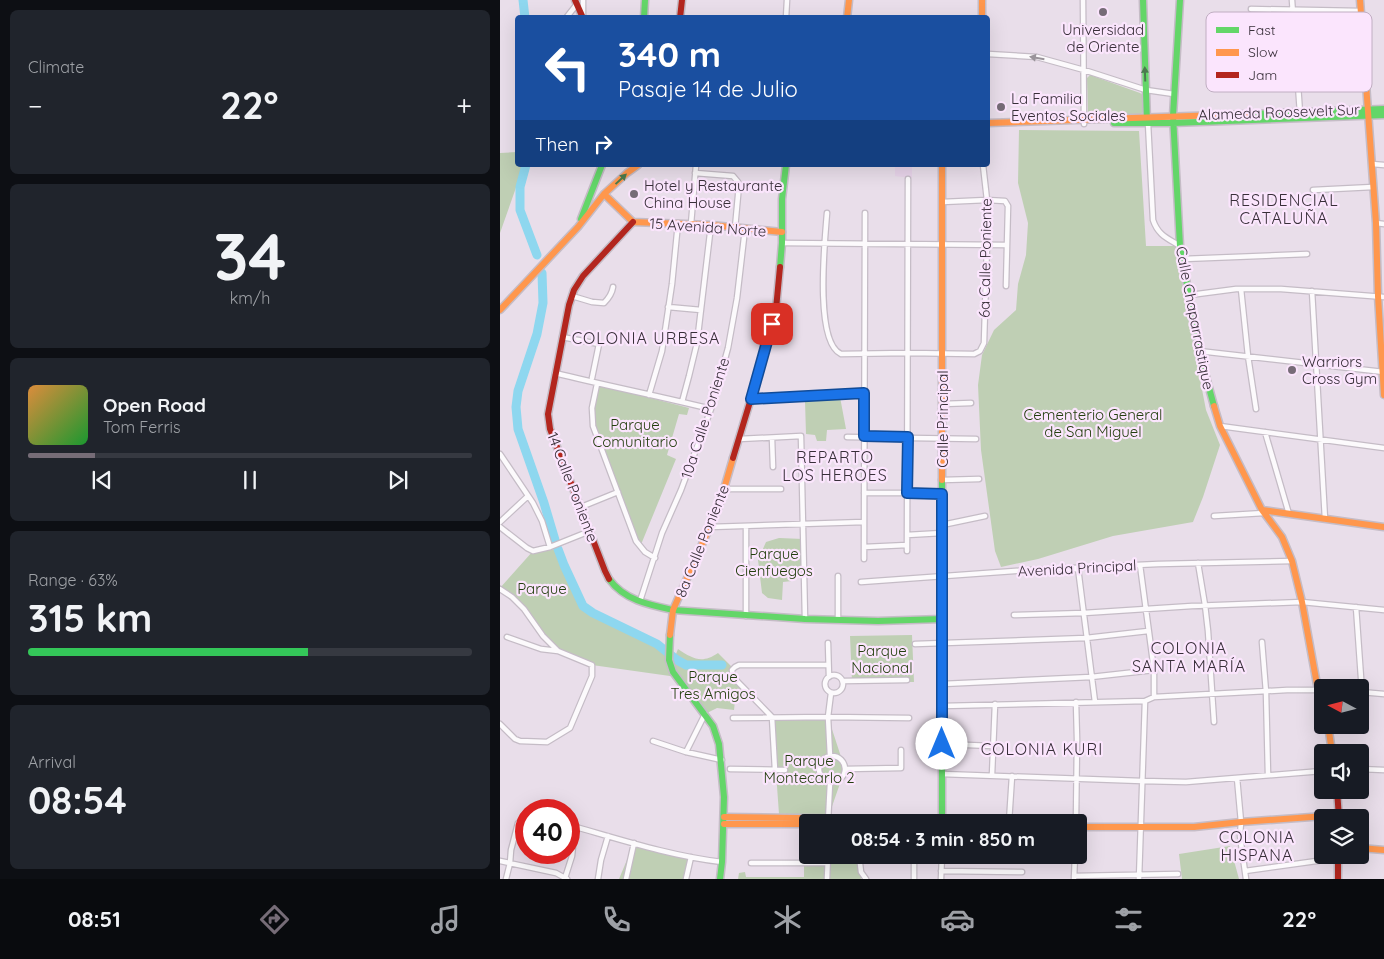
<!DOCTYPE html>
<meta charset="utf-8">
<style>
body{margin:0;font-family:Quicksand,sans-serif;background:#20242c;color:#f1f3f6;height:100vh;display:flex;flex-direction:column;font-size:19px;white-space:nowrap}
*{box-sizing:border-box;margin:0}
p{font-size:16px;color:#9ea1a6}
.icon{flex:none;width:28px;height:28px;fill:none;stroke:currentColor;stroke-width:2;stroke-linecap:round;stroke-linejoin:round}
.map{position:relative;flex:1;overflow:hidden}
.sheet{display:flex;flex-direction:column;gap:10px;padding:10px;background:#0d0f14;width:500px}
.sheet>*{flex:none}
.guide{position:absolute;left:15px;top:15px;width:475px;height:152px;border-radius:5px;box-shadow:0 5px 20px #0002;background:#1a4fa0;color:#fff;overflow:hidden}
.needle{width:32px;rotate:277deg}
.buttons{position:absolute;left:814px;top:679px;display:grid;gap:10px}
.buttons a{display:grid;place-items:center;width:55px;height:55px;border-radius:5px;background:#171b24;box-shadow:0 5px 20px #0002;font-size:25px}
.speed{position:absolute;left:15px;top:799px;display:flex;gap:10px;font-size:25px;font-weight:700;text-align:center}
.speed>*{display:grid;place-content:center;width:65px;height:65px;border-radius:50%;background:#171b24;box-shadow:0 5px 20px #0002;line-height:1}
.speed .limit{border:8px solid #d22;background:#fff;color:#111}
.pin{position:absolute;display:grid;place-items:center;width:42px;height:42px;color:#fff;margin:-21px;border-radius:10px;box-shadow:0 2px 8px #0006}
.me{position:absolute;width:55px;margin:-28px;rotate:0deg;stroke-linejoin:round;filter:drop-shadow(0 0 4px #0008)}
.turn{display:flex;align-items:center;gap:18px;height:105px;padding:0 20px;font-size:22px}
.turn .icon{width:65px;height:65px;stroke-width:2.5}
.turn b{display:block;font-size:35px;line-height:42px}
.then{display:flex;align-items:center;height:48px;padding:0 20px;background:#0003;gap:10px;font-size:19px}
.big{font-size:38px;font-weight:700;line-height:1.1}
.sheet .widget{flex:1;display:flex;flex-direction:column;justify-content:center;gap:8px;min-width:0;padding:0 18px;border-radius:8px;background:#20242c}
.sheet .dial{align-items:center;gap:0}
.dial b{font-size:65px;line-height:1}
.song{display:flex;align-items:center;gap:15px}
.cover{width:60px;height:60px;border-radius:8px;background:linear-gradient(135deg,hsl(30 70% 55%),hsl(130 70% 35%))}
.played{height:5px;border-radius:2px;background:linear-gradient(90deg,#766c77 15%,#363941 15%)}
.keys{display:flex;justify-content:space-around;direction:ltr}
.heat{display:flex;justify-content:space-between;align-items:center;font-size:28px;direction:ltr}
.charge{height:8px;border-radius:4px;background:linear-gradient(90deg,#34c759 63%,#363941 0)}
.trip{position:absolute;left:299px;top:814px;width:288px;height:50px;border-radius:5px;background:#171b24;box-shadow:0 5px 20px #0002;font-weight:700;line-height:50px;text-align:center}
.tab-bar{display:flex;height:80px;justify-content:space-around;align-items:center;background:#090b0e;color:#9ea1a6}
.tab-bar .icon{width:35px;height:35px}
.tab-bar .on{color:#766c77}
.tab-bar b{font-size:22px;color:#f1f3f6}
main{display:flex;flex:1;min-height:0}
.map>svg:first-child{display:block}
</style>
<main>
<section class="sheet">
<div class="widget"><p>Climate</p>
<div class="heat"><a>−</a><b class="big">22°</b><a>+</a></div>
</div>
<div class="widget dial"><b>34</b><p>km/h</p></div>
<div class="widget">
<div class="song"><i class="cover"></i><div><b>Open Road</b><p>Tom Ferris</p></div></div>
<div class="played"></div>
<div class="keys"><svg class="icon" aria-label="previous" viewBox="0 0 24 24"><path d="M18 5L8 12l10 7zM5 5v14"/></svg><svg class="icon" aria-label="pause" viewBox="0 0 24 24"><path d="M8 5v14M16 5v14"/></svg><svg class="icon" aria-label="next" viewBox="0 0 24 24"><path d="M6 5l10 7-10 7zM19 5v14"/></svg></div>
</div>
<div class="widget"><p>Range · 63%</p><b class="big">315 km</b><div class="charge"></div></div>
<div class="widget"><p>Arrival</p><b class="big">08:54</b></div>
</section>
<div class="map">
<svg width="884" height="879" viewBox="0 0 884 879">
<rect width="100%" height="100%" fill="#e9deea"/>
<!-- built -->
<path fill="#e8d4ea" d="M395,165h17v13l-17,-2z"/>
<!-- green -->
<path fill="#bfcfb4" d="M590,75l50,18 3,2v17l-3,3 -51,2 -1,-3 -1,-36z
M519,130l120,1 7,115h30l10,61 20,103 14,35 -17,52 -10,25 -80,14 -75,23 -37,8 -6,-16 -14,-101 -3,-65 4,-30 12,-25 22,-20 2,-26 8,-29 2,-32 -10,-40z
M17,152l1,13h6l-24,68v-80z
M97,384l92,24 -2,7 -8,-1 -12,41 9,4 -36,88 -47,-121 -1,-18z
M317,397h23l6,32 -19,1 -1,11h-9l-2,-6 -9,-1 -1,-33z
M279,538l24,1v32l-11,3v7l-9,1 -1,18 -14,-2 -6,-5 -4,-33 8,-18z
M58,549l25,57 74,38 15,20 6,-15c15,10 24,15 40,4l13,13 15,31 -11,4 -1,9 -17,-2 -12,6 -28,-37 -85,-12 -38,-18 -20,-25 -34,-32v-2l33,-37z
M412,635l2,47 -62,-1 -2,-45z
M272,717h56l17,52 -17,49 -49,-4z
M134,843l57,14 -5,22h-67z
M730,846l9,33h-57l-3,-25z
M328,855h33v24h-123l1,-6 6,-1 1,5h58v-14l23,3z"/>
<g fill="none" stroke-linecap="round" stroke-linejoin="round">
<!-- river -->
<path stroke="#8ed7ef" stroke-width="9" d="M23,0l2,18
M26,165l-6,22v23l17,45
M42,273l1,30 -6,31 -19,57 -2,16 2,22 26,74 11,37
M58,549l6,16 19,41 10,7 64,31 20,16 9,5h36"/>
<!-- street casing -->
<g stroke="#c5bcc6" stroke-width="7">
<path id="street" d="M583,0l1,124
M792,0l8,113
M751,9l110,2
M83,14v-14
M66,18l11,-14
M286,18l1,-18
M750,51l113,-2
M488,54l49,3 47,13 62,20 28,4
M648,123l5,97c5,15 14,18 27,26
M872,164l12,1
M195,173l38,3 5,6 1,3 -4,43
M813,190l60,-3
M442,202l45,-2 18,1 3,5 -2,80
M327,213c-2,26 -13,129 14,141l67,-1 66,1 6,-3 4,-8 3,-98v-45l-4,-35
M876,223l8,1
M191,224l5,-59
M282,243l225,2
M683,259l124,-5
M741,289l7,67 8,53
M812,291l13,228
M690,295l46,-6h45l103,8
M72,296l20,6 12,1c5,-5 8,-9 9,-16
M168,307l33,3
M62,337l37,7 -7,34
M699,351l185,21
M55,373c52,13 104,23 156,36
M97,384l-5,24 1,18 43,115 9,11 10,6
M149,395l13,-44 10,-67 6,-61
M251,399l114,-6
M182,402l7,-26 8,-33 14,-118
M442,404l29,-1
M720,426l164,22
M765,432l24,82
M347,437l129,2
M272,438l1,29
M239,439l62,-3 4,183
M0,454l33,49 9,18 8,26
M442,480l37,-1
M224,489h57
M364,493h43l35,1
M81,507l37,-15
M714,516l50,-3
M0,522l28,-26
M442,525l43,-9
M246,526v90
M0,527l27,21 6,3 17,-4 40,-16
M210,527l154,-5
M407,535l35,-2
M364,547l43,-2
M407,551l1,-372
M364,559l1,-346
M698,563l7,42 3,26 6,91
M640,565l14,105v27
M578,568l17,134
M361,582l168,-12 129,-6 134,-3
M0,589l12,8 12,12 19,27 15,15 34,14v11l-22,52 -23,14 -27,-1 -5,-2 -15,-15
M140,601l22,-68 19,-43 30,-81 6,-21 11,-40 9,-50 8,-69
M856,607l6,85
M514,615l70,-2 108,-7 110,-4 82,8
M338,620v-44
M7,637l34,12 17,2
M762,642l4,50 2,83
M328,643l1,34
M415,644l171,-6 62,-7
M325 684a9 9 0 1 1 18 0a9 9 0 1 1-18 0Z
M343,681l64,-1
M442,684l149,-7 63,-7
M861,692l23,2
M576,702l1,37 -1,83
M442,706l203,-5 9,-4 133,-7h35
M233,718l95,-1 81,1
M153,741l33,11 36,8
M442,744l51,2
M186,752l19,-38
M319 769a13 13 0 1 1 26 0a13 13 0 1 1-26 0Z
M330,756l-2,-39 3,-24
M230,769l55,1
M345,769l56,-1v-18
M860,769l24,1
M275,770l-3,-53 -39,-40 -1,-7 3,-3 4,-2h89
M442,774l200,7 44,1 136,-11
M492,775l3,-71
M737,778l4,44 -1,14 6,43
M328,822l2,-39
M509,822l3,-46
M69,825c50,14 101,31 153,37
M359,855l2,17 5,7
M414,855v24
M0,861l56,12 11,6
M251,863h77
M441,871l81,1
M745,871l93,-13
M574,876l104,-2
M65,878l7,-22 3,-29
M6,879l4,-16 1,-13 7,-27 8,-3
M98,879l3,-19 7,-24
M126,879l8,-36
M186,879l5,-22
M327,879l1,-24
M441,879l1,-24
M574,879l1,-24
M639,879l6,-178"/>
</g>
<!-- fast casing -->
<g stroke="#c5bcc6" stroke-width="9">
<path id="fast" d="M643,0l4,122
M680,0l-7,116 7,130 19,105 15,55
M144,18l1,-18
M749,114l135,-5
M614,123h59l211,-8
M81,219l21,-54
M280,267l2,-24v-44l4,-34
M442,480v342
M109,579c15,21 40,26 64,31l132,9 73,2 64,-2
M170,635l-1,25 4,12 40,54 6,18 5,53 -2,65 -2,17"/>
</g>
<!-- slow casing -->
<g stroke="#c5bcc6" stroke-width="9">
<path id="slow" d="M482,0v18
M860,0l16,223 2,73 6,99
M347,18l2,-18
M488,123l261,-9
M442,165v315
M104,194l29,28
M133,222l78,3 71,7
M0,310l78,-83 26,-33 23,-21 11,-8
M714,406l6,20 42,84 20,27 10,24 10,41 16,88 4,14
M762,510l122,17
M170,635l3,-25 46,-104 14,-48
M828,725l4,27
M224,817l211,3 7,2
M224,824h84
M578,827h116l47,-5 98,-7
M860,848l24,2"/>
</g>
<!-- jam casing -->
<g stroke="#c5bcc6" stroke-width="9">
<path id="jam" d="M75,0l8,18
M180,18l2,-18
M233,458l36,-119 7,-30 4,-42
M109,579l-4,-8 -55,-142 -2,-15 21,-109 5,-15 9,-14 50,-54
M837,790l2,28
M838,855v24"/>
</g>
<!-- street -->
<use href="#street" stroke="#fcfafc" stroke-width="4.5"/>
<!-- fast -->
<use href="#fast" stroke="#63d668" stroke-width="6"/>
<!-- slow -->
<use href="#slow" stroke="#ff974d" stroke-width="6"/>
<!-- jam -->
<use href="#jam" stroke="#b3261e" stroke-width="6"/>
</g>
<!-- one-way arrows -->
<defs><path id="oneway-solid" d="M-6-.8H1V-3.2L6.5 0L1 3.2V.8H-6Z" transform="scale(1.25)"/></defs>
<use fill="#9a949a" href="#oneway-solid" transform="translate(537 58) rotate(-170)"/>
<g fill="#4b7a4e">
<use href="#oneway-solid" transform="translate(645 74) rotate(-92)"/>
<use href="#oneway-solid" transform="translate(121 179) rotate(-43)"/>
</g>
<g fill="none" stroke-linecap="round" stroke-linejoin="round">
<!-- route casing -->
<g stroke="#114b97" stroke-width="12">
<path id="route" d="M272,324l-21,75 113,-6v43l44,1 -1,56 35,1v250"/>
</g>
<!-- route -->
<use href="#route" stroke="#1a73e8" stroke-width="9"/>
</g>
<!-- markers -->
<g fill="#766c77" stroke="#fbe5fd" stroke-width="2">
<circle cx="603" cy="12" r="5"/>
<circle cx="501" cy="107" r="5"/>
<circle cx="134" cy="194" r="5"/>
<circle cx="792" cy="370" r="5"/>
</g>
<g text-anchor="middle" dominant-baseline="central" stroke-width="4.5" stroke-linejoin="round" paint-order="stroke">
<!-- poi labels -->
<g font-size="15" fill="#382f39" stroke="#fbe5fd" text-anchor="start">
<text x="603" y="29" text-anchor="middle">Universidad<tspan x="603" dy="17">de Oriente</tspan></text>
<text x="511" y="98">La Familia<tspan x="511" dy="17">Eventos Sociales</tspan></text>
<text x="144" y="185">Hotel y Restaurante<tspan x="144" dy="17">China House</tspan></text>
<text x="802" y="361">Warriors<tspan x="802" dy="17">Cross Gym</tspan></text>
</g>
<!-- street labels -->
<g font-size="15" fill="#382f39" stroke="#fbe5fd">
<text transform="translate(779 112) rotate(-2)">Alameda Roosevelt Sur</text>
<text transform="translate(208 227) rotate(4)">15 Avenida Norte</text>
<text transform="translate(485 258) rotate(-89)">6a Calle Poniente</text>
<text transform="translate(695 318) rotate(79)">Calle Chaparrastique</text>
<text transform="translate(205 418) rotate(-72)">10a Calle Poniente</text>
<text transform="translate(442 419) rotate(-90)">Calle Principal</text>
<text transform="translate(73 487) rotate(69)">14 Calle Poniente</text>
<text transform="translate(202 541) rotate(-68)">8a Calle Poniente</text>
<text transform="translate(577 568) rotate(-3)">Avenida Principal</text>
</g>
<!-- park labels -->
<g font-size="15" fill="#233f0e" stroke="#fbe5fd">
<text x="593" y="414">Cementerio General<tspan x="593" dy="17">de San Miguel</tspan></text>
<text x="135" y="424">Parque<tspan x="135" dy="17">Comunitario</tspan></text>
<text x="274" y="553">Parque<tspan x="274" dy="17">Cienfuegos</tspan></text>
<text x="42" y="588">Parque</text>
<text x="382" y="650">Parque<tspan x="382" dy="17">Nacional</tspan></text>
<text x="213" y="676">Parque<tspan x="213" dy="17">Tres Amigos</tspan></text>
<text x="309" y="760">Parque<tspan x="309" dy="17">Montecarlo 2</tspan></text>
</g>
<!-- neighbourhood labels -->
<g font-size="16" letter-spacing="1" fill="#382f39" stroke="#fbe5fd">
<text x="784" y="200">RESIDENCIAL<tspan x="784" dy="18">CATALUÑA</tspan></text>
<text x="146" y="338">COLONIA URBESA</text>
<text x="335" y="457">REPARTO<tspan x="335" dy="18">LOS HEROES</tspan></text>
<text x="689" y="648">COLONIA<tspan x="689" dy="18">SANTA MARÍA</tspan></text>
<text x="542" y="749">COLONIA KURI</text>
<text x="757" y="837">COLONIA<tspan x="757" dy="18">HISPANA</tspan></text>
</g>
</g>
<!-- legend -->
<rect x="706" y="12" width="166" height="80" rx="8" fill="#fbe5fd" stroke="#c0aec2" stroke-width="1"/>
<rect x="716" y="27" width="23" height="6" fill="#63d668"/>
<rect x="716" y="49" width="23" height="7" fill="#ff974d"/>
<rect x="716" y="72" width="23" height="6" fill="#b3261e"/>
<g font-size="14" fill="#382f39">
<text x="748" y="35">Fast</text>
<text x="748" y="57">Slow</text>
<text x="748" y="80">Jam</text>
</g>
</svg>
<div class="buttons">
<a><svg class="needle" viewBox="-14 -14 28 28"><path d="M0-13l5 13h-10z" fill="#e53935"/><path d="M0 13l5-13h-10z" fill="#9ea1a6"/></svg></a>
<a><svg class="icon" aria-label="sound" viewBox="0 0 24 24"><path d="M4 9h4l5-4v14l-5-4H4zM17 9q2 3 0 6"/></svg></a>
<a><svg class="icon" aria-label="layers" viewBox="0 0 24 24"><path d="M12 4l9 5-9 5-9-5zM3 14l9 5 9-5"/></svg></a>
</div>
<div class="speed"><div class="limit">40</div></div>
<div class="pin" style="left:272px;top:324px;background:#d93025"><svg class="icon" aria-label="arrive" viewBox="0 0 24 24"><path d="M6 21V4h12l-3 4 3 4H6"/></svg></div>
<svg class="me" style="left:442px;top:744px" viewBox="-20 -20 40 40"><circle r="19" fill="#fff"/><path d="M0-13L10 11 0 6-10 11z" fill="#1a73e8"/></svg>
<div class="trip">08:54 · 3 min · 850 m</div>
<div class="guide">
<div class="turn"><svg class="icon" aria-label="left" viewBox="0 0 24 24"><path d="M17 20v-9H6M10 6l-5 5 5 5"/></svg><div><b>340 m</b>Pasaje 14 de Julio</div></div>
<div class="then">Then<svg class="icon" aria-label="right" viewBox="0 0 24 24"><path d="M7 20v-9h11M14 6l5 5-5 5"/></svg></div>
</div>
</div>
</main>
<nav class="tab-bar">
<b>08:51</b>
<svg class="icon on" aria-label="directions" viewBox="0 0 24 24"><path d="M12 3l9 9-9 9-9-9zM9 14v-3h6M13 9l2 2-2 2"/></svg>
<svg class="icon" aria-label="music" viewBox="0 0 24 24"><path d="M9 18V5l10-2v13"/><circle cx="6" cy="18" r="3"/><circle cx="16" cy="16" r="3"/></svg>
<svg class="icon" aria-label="phone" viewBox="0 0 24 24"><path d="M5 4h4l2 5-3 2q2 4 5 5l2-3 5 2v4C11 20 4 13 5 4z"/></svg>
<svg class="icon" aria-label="climate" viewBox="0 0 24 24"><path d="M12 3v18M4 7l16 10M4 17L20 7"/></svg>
<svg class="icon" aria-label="car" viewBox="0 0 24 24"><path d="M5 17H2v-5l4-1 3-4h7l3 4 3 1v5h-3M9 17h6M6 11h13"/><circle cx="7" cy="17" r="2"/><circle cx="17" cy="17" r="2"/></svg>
<svg class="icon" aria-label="filters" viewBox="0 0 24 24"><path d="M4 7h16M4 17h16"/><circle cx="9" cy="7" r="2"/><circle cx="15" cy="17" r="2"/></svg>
<b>22°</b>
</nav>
